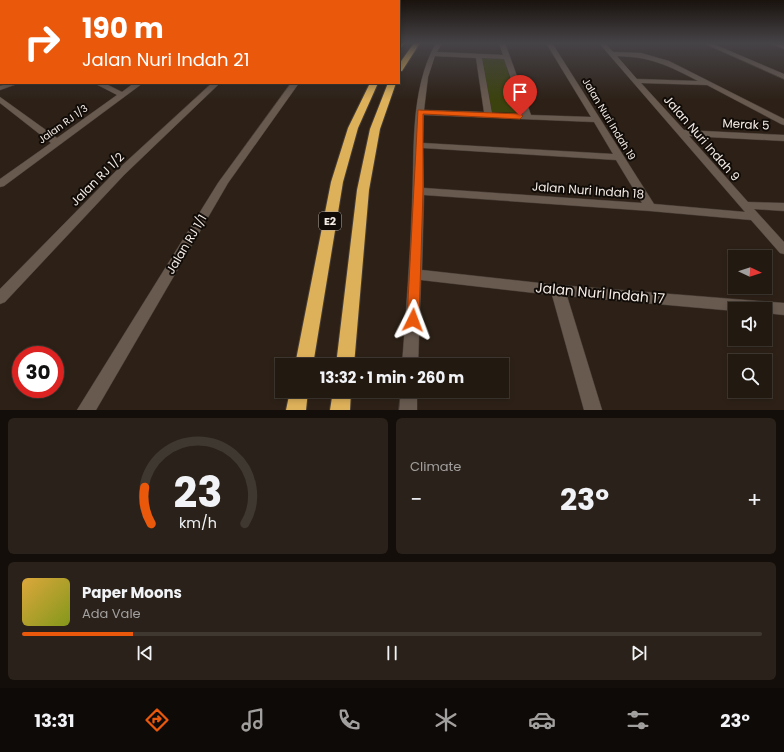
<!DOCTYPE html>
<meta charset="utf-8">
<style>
body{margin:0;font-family:Poppins,sans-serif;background:#2a221a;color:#f1f3f6;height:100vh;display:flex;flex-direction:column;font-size:15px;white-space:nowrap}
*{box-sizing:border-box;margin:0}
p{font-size:13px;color:#a2a09f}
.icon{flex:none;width:22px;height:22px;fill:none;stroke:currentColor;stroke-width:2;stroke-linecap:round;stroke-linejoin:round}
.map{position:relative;height:410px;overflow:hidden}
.details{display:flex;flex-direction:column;gap:8px;padding:8px;background:#130e09;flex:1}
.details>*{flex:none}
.guide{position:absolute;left:0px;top:0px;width:400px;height:84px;box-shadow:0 2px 6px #0003,0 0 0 1px #3f3831;background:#ea580c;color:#fff;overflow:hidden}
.needle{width:26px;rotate:94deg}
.fabs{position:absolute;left:728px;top:250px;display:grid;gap:8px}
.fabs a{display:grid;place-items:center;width:44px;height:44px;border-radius:0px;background:#221911;box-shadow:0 2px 6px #0003,0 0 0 1px #3f3831;font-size:20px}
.speed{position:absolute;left:12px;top:346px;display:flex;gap:8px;font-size:20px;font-weight:700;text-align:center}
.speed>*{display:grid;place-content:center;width:52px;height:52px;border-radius:50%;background:#221911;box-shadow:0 2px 6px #0003,0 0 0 1px #3f3831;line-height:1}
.speed .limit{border:6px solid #d22;background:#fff;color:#111}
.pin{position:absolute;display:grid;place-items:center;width:34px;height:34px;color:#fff;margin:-41px -17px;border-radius:50% 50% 50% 0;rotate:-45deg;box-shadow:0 0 4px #0007}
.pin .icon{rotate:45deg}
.me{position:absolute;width:44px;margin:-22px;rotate:3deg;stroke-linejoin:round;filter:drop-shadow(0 0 3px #0008)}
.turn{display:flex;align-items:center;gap:14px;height:84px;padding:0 16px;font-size:18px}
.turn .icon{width:52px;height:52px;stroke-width:2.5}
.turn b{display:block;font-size:28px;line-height:34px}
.big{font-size:30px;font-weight:700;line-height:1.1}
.details .card{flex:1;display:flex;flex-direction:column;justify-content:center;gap:6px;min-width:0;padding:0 14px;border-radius:6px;background:#2a221a}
.details .dial{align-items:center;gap:0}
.dial svg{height:104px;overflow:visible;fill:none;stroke:#3f3831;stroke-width:7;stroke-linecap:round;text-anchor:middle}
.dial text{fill:#f1f3f6;stroke:none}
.song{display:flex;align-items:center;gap:12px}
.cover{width:48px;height:48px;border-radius:6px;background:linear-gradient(135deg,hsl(40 70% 55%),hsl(70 70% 35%))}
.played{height:4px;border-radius:2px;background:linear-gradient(90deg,#ea580c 15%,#3f3831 15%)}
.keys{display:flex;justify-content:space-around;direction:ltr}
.heat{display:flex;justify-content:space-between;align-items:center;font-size:22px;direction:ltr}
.details .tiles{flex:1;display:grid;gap:8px;grid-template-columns:1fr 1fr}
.card:last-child{grid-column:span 2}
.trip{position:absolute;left:275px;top:358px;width:234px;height:40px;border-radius:0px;background:#221911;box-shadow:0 2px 6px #0003,0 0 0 1px #3f3831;font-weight:700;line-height:40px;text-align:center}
.tabs{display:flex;height:64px;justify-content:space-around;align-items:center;background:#0e0a07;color:#a2a09f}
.tabs .icon{width:28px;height:28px}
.tabs .on{color:#ea580c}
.tabs b{font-size:18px;color:#f1f3f6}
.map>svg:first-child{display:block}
</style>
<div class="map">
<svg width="784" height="410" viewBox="0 0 784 410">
<rect width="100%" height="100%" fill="#2d2117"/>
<!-- green -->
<path fill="#3c420e" d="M481,58h23l16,55 -28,-1z"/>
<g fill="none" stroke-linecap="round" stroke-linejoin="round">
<!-- minor casing -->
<g stroke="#463c35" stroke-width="1">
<path id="minor" d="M436,43h6l-5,9 66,3 -4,-12h6l26,72 60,2 -45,-74h6l102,161 91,8 -146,-169h6l8,9 28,1 28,8 115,58v6l-3,-1 -74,-39 -66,-2 43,47 100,5v6l-95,-5 59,66 36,1v8l-30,-2 30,33v12l-4,-1 -29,-33 -101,-9 -226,-16 -2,75 136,15 226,18v12l-19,-2v-4h-30v2l-168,-15 35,114h-18l-32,-115 -131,-15 -3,85h-16c4,-53 8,-106 10,-159 3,-54 -3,-115 24,-163zM435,56l41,2 8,54 -60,-2 4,-33zM617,56c35,1 50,9 81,25l-61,-2zM482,58l22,1 19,55 -31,-1zM424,115l170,7 19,32 -190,-11zM423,148l193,12 26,43 -218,-15z
M703,43h8l73,31v5z
M771,43l13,2v4l-12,-5z
M94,83h10l18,9 12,-9h9l-139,103 -4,1v-8l51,-36 -51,-40v-6l57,41 60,-43z
M212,83h8l-96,92 -119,127 -5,2v-15l116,-118z
M291,83h8l-71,100 -132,227h-19l141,-227z
M401,391h16v19h-18z"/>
</g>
<!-- tertiary casing -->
<g stroke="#463c35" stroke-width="1">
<path id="tertiary" d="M9,83h11l-20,7v-4z"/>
</g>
<!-- motorway casing -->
<g stroke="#463c35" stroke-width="2">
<path id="motorway" d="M399,43h6l-6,6z
M414,43h6l-18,28h-3v-7z
M370,83h8l-20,45 -15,54 -30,183h-18l36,-183 17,-54z
M388,83h8l-16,46 -11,61 -15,175h-18l21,-175 13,-61z
M290,391h18l-2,19h-20z
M333,391h18l-1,19h-20z"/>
</g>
<!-- minor -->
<use href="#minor" fill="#685a4f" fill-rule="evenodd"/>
<!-- tertiary -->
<use href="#tertiary" fill="#685a4f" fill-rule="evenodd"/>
<!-- motorway -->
<use href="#motorway" fill="#ddb05a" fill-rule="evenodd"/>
</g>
<!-- sky -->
<linearGradient id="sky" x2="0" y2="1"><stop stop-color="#19120d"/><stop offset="0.43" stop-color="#464347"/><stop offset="1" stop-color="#464347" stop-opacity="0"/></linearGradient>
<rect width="784" height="100" fill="url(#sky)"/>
<!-- route -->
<path fill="#ea580c" stroke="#983908" d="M418,110l102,4 3,2 -3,3 -97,-5v77l-4,129 -2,3 -4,2 -4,-2 -2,-3z"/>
<g text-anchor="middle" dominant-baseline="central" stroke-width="4" stroke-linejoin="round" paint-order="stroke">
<!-- far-street labels -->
<g font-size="10" fill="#f4ebe5" stroke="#110c08">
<text transform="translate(609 119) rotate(59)">Jalan Nuri Indah 19</text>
<text transform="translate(63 124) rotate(-36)">Jalan RJ 1/3</text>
</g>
<!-- shield labels -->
<rect fill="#110c08" stroke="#b0a8a3" stroke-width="1" x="319" y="212" width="22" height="18" rx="3"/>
<g font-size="11" font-weight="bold" fill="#f4ebe5">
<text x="330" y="221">E2</text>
</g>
<!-- street labels -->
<g font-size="12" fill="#f4ebe5" stroke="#110c08">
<text transform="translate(746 124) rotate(3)">Merak 5</text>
<text transform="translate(702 138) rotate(49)">Jalan Nuri Indah 9</text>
<text transform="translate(97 179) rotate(-45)">Jalan RJ 1/2</text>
<text transform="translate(588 190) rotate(4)">Jalan Nuri Indah 18</text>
<text transform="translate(186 244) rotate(-59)">Jalan RJ 1/1</text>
</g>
<!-- near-street labels -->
<g font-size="14" fill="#f4ebe5" stroke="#110c08">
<text transform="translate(600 293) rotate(5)">Jalan Nuri Indah 17</text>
</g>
</g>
</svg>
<div class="fabs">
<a><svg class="needle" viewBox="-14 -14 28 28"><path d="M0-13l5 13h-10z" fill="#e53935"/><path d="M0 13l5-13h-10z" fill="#a2a09f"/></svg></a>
<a><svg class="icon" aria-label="sound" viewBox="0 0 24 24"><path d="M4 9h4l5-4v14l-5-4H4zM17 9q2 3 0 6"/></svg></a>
<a><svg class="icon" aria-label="search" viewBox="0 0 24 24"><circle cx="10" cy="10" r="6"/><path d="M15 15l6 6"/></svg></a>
</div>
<div class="speed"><div class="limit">30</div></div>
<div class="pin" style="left:520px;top:116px;background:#d93025"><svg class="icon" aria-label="arrive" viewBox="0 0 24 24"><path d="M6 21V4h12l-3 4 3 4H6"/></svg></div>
<svg class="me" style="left:413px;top:320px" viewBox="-20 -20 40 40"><path d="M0-17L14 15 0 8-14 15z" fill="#ea580c" stroke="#fff" stroke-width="4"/></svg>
<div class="trip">13:32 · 1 min · 260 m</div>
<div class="guide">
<div class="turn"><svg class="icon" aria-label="right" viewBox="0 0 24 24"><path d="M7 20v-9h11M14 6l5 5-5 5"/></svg><div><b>190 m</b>Jalan Nuri Indah 21</div></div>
</div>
</div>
<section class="details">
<div class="tiles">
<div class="card dial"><svg viewBox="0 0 100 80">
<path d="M14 69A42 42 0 1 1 86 69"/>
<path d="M14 69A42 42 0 0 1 9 41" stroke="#ea580c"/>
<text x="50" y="56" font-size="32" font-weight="700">23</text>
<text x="50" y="72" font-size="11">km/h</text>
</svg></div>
<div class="card"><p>Climate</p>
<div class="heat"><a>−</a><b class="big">23°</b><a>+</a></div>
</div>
<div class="card">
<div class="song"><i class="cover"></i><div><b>Paper Moons</b><p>Ada Vale</p></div></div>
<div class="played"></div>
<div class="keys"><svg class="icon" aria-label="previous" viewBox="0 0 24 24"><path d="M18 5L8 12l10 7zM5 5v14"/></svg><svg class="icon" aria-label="pause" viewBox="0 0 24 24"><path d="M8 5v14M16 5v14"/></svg><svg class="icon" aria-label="next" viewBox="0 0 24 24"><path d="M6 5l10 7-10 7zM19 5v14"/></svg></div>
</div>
</div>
</section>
<nav class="tabs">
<b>13:31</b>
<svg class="icon on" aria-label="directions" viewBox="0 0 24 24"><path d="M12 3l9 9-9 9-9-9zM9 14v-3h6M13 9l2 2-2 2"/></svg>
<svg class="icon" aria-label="music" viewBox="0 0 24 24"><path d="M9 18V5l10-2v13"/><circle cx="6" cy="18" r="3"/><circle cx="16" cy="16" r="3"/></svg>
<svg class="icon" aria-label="phone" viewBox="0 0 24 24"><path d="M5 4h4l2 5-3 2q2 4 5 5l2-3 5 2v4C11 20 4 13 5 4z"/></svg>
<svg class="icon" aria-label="climate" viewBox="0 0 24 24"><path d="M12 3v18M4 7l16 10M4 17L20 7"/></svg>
<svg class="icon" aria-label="car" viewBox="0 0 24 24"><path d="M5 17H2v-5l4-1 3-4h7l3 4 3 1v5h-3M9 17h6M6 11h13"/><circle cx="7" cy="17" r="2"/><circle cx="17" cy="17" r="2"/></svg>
<svg class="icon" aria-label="filters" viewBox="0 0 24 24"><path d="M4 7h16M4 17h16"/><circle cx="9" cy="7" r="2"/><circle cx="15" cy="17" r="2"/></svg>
<b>23°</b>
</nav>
